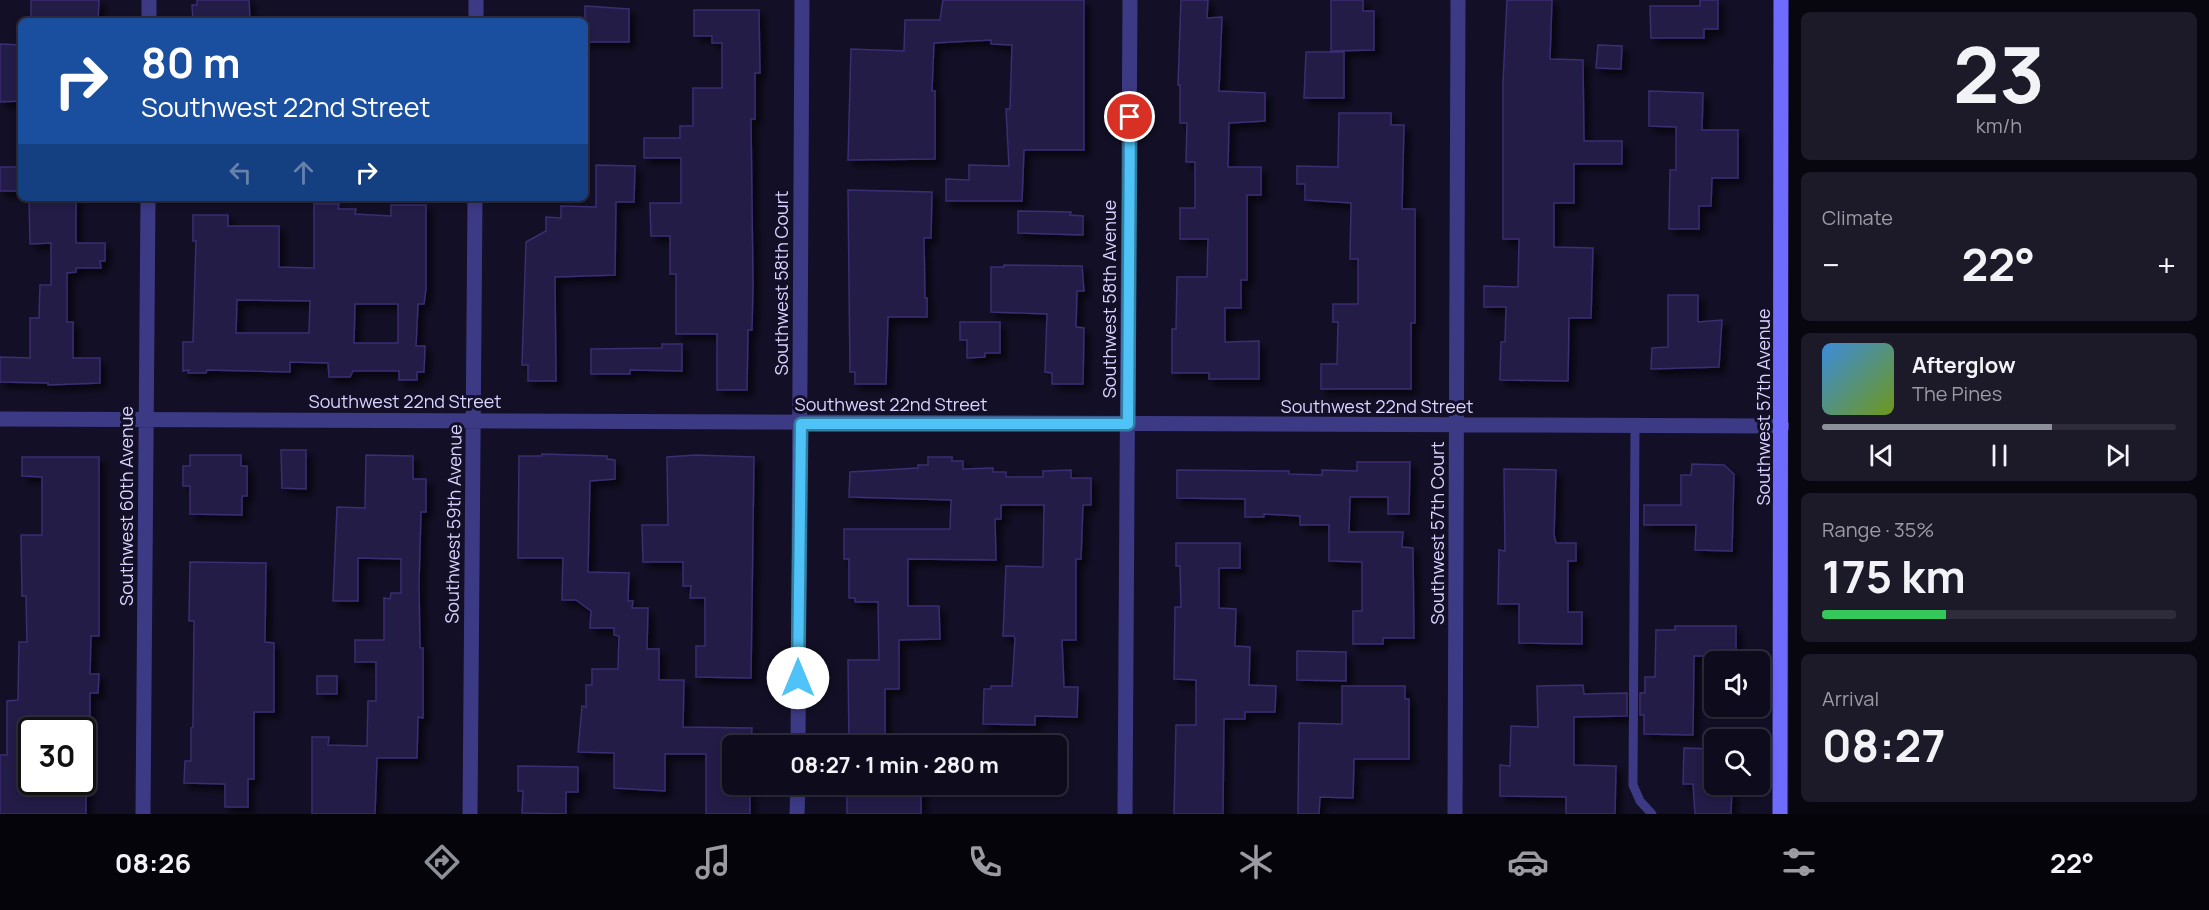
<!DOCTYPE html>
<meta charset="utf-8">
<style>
body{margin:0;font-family:Manrope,sans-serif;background:#1c1929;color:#f1f3f6;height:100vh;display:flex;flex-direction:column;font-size:22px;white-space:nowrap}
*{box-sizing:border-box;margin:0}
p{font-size:20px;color:#9b9ba3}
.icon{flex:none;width:33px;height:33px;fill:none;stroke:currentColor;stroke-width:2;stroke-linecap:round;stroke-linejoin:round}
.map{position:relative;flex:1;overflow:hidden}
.details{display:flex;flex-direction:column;gap:12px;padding:12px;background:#08060f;width:420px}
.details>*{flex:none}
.top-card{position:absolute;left:18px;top:18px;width:570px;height:183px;border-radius:9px;box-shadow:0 3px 9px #0003,0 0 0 2px #2e2b3b;background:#1a4fa0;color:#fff;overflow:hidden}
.tools{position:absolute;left:1704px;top:651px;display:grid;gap:12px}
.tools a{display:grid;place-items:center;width:66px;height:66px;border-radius:9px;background:#0e0b1c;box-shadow:0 3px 9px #0003,0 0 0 2px #2e2b3b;font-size:30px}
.speed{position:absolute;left:18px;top:717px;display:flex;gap:12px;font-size:30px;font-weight:700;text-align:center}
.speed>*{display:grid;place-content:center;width:78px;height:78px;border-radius:50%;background:#0e0b1c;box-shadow:0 3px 9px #0003,0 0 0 2px #2e2b3b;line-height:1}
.speed .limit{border:3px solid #111;border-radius:9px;background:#fff;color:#111}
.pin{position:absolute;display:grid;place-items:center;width:51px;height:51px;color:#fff;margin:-26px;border:3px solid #fff;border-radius:50%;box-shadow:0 2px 6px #0007}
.me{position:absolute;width:66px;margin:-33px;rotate:0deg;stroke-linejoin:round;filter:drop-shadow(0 0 4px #0008)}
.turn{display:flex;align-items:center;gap:21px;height:126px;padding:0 24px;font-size:27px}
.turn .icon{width:78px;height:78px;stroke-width:2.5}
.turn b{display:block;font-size:42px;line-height:51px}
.lanes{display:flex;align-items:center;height:57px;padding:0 24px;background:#0003;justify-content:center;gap:30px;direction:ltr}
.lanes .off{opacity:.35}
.big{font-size:45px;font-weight:700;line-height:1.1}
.details .tile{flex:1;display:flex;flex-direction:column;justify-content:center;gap:9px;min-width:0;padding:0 21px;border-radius:9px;background:#1c1929}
.details .dial{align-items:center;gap:0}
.dial b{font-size:78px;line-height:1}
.song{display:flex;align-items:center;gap:18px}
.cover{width:72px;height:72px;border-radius:9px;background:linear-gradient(135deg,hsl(210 70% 55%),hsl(80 70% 35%))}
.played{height:6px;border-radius:3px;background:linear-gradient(90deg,#8c9099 65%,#2e2b3b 65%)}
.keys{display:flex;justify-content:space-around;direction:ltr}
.heat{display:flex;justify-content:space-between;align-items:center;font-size:33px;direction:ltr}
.charge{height:9px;border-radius:4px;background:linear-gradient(90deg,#34c759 35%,#2e2b3b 0)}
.trip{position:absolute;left:722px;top:735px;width:345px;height:60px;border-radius:9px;background:#0e0b1c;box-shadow:0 3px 9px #0003,0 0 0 2px #2e2b3b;font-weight:700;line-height:60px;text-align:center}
.dock{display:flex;height:96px;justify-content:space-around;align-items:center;background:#06040b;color:#9b9ba3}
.dock .icon{width:42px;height:42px}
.dock .selected{color:#8c9099}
.dock b{font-size:27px;color:#f1f3f6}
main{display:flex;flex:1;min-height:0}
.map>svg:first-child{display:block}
</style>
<main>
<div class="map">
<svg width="1789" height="814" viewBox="0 0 1789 814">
<defs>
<filter id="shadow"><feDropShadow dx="5.5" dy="5.5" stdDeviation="3" flood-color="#0009"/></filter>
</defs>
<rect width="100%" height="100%" fill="#130f26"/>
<!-- building -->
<path fill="#241b47" stroke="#3b2d73" stroke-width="1.5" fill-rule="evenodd" filter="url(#shadow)" d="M31,0h68l-1,21h-67z
M197,0h52l1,21h-57l-1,-16h5z
M943,0h141v150h-60l-2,51h-76v-22l23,1v-15l40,1 -3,-57h4l2,-64 -21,-1v-4l-57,3 -2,48h3v68l-87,1 3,-111 53,2 1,-31h35z
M1181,0h27l-1,18 15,-1 -3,74 46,2v28l-36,2 -1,44h33v28h-14v85h-6v28h-16v34l34,-1v38h-50v-6h-37v-44h4l1,-52h30l1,-38h-28v-31h15v-46h-9l1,-39h-7v-38h-2z
M1331,0h32v11h11v39l-43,1z
M1507,0h45l-2,59 33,1 1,81h38v23h-48v39h-20v44l39,1 -2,70h-22l-1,63 -68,-1 1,-38h4l1,-35h-22v-21l34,1 1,-48h-16v-157z
M1700,0h18v29h-14v9h-53l-1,-32h50z
M585,6l44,3v33h-44z
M694,10h65l1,63h-5v46h-4l2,166 -1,45h-4l-1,60h-30v-56h-41v-60h-6v-38h-19l-1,-33h31v-45h-37v-20h36v-12h13v-38h29v-45h-10v-7h-18z
M0,44l21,1v56l-21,1z
M1598,45l24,1 -1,23 -25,-1z
M1306,52h38v46h-40z
M1649,91l54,2 -1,37h36v48h-26l-1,28h-12v23h-30l1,-59h6v-43l-27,-1z
M1339,113h52v12h13l-2,84h13v114h-4v66h-90v-25h16l1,-42h-5v-18h25v-45h-8l1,-56 -46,-3v-16h-8v-18l41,1z
M596,165l39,1 -1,36h-18l-1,73 -60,2 1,104h-28v-16h-6l4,-123 20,-11v-14l15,1v-12l35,1z
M0,167h21v24h-21z
M848,190l84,2 -1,46h-7l1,60h2v19h-39l-2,67h-31v-12h-5z
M29,198h47v45h29v18h-5l1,7h-25v4l-9,1v49h6v36h27v25l-52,2v-2l-48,-1v-25l30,1v-40h9l1,-33h11v-42l-21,1z
M314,204h25l-1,5h18l-1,5 36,2v-11h35v84l-2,15h-6l-2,42h9l-1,26h-7v8h-18v-9h-46l-3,6h-21l-1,-14 -38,-1v10l-83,-2 -1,3h-18l1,-3 -6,1v-29h10l3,-101h-3v-26h35v11h51v41l35,1zM237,300l73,1 -1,32h-73zM355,304h43v39h-44z
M1018,211l53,1 -1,3 13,1v19l-65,-2z
M1004,265l78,1 2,25h-7l-1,36 8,1 -1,56h-31v-11l-7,-1 2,-58 -56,-2v-45h13z
M1668,295h30v27l24,-2 -3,47 -68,2 1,-21 16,-1z
M960,322h40v31h-15v4l-18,1v-18h-7z
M662,344h20v27l-52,-1v4h-39v-25l71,-1z
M281,450h25v39l-24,-1z
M542,454l65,2v3l8,1v19l-25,2 -2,91 41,1 -1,28h5l-1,7h16l-1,41h12v31h25l-1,47 69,1 -1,18h-19v38h18v30h-44v-60h-41v37l-51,-3v-35l-36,-1 4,-46 4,1v-22h6v-16h26l1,-33 -5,-1v-7h-24l1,-17 -15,-11h-14l1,-42h-45l1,-102h23z
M190,455h51v11h6v30h-5v19l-52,-1v-28h-7v-20h7z
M366,455l47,1v23h13v33h-5l-2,71 1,65h3v70l-5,-1 -1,41h-40l-2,56h-63v-77h17l-1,8 39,1 1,-45h8v-39h-21v-22h29v-42l6,1 1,-6h10v-34l-43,-1v43h-25l4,-94 28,1z
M696,455l58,2 -3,221 -55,-1v-31h9v-48h-15l1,-12h-8v-24h-40l-1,-37h26l-1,-68z
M22,457h77v179h-8l-1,38h9l-1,19h-8v37h-58v52h54v32h-86v-59h7v-54l11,-1 1,-58h8l-1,-46h-4l-1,-61h21v-58l-20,-1z
M928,457h24v4h11v8l30,-1v4h13v5h37v-6l28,-1v8h20v27h-8l-2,54h-5v81h-14l2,47h14l-1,30 -42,-1v9l-52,-1 1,-35h7v-3h21l3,-47 -1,-3h-11l3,-70 37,1 1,-62h-43v14h-6l1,41 -88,-1v47h31l1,33 -41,1v49h-14v57h-36l-1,-86h31l-1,-58h-23v-4h-6v-39h-5v-30h106l1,-29 -102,-3 1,-25 68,-4v-3h10z
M1357,462h53l-1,52h-21v-17h-38l-1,35h54l-1,15 11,1 1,90h-31v6h-30v-33h9v-49l-33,-1v-36h-29v-9l-36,-2v3h-19v-18l-68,-1v-28l112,1v3l33,1v-5l35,1z
M1692,464l32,1 10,9 -2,77 -37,-1 1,-25h-52v-20h37v-30h10z
M1504,469l52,1 -2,65 2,8h20v18h-8v51h14v32l-63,-1v-39h-21l1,-54 6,1z
M1176,543h64v25h-21v40l17,1 -1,37 15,1 -1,38 27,1 -1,26h-30v7h-21l-1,95h-49l2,-89h20v-45l-22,-1 1,-72h6l-1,-41h-4z
M190,562l76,1 -1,79 9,1v69h-20v67h-6v28h-23v-23l-41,-1 1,-22h6v-33l2,-1 1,-106h-5z
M1675,626h61v30h-42l-1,79 -49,-1v-19h-4v-22h5v-16h10l1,-47h19z
M1297,651l49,1v29l-49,-1z
M317,676h20v18h-20z
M1583,685l1,9 43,-1v23l-53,1v48l42,1 -1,48h-49v-17l-66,-1v-31l10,1 1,-40 27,1 -1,-41z
M1342,686h63v13h4v60h-55l-1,39 -33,-1 -1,17h-21l1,-91 43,1z
M1684,748l30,1v35h18l-1,30h-36l-2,-30h-10z
M518,766l60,1v25h-12v22l-44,-1 1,-22h-5z
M847,784h74v30h-74z"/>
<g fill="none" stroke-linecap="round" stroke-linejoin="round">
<!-- lane -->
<path stroke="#3d3a85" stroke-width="9" d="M1635,427l-2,358 7,16 12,13"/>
<!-- street -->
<path stroke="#3d3a85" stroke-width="15" d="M149,21v-21
M476,21v-21
M0,419l1782,7
M798,746l4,-746
M143,814l5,-616
M470,814l5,-616
M797,814l1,-30
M1125,814l5,-814
M1455,814l3,-814"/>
<!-- secondary -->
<path stroke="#6f6bff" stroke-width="15" d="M1780,814l1,-814"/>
</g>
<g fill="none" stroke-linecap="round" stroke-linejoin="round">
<!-- route casing -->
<g stroke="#337fa1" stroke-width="15">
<path id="route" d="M798,678l3,-254h327l2,-307"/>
</g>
<!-- route -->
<use href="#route" stroke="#4fc3f7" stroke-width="10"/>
</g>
<g text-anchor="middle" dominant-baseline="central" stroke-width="6" stroke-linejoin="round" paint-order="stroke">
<!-- street labels -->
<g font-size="18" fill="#d9d4ff" stroke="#130f26">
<text transform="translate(781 283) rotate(-90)">Southwest 58th Court</text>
<text transform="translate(1109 299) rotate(-90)">Southwest 58th Avenue</text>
<text x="405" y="401">Southwest 22nd Street</text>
<text x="891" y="404">Southwest 22nd Street</text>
<text x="1377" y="406">Southwest 22nd Street</text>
<text transform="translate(1763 407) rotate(-90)">Southwest 57th Avenue</text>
<text transform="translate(126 506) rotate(-90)">Southwest 60th Avenue</text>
<text transform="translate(453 524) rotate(-89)">Southwest 59th Avenue</text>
<text transform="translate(1437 533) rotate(-90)">Southwest 57th Court</text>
</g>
</g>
</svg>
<div class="tools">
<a><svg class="icon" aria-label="sound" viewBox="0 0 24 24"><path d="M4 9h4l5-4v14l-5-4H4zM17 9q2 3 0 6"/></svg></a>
<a><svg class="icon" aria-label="search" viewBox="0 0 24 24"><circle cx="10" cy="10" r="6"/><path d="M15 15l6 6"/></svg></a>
</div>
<div class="speed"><div class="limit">30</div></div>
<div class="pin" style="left:1130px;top:117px;background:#d93025"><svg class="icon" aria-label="arrive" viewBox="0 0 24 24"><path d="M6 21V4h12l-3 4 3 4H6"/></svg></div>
<svg class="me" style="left:798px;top:678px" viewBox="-20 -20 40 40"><circle r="19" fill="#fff"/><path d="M0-13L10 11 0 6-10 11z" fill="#4fc3f7"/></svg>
<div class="trip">08:27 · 1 min · 280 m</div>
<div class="top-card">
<div class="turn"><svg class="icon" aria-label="right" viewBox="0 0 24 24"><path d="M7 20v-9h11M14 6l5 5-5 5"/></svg><div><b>80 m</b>Southwest 22nd Street</div></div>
<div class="lanes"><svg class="icon off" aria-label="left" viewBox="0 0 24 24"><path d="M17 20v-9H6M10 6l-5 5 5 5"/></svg><svg class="icon off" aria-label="ahead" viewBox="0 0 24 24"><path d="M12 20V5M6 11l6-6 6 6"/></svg><svg class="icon" aria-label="right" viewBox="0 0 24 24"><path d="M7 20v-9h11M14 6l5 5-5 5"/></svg></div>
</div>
</div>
<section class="details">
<div class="tile dial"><b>23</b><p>km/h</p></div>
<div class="tile"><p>Climate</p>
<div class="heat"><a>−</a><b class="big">22°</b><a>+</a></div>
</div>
<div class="tile">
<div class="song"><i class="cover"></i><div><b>Afterglow</b><p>The Pines</p></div></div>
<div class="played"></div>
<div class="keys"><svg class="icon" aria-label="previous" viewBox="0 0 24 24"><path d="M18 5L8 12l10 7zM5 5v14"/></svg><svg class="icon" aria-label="pause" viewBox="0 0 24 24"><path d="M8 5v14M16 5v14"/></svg><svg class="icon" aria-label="next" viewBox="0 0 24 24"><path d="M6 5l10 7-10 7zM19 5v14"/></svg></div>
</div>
<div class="tile"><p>Range · 35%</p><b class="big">175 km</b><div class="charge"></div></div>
<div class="tile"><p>Arrival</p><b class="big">08:27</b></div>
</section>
</main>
<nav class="dock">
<b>08:26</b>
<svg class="icon selected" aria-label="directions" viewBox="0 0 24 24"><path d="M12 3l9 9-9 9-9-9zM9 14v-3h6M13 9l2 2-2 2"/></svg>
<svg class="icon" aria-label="music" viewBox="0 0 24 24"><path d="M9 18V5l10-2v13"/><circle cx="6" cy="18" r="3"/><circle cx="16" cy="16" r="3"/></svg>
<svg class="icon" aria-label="phone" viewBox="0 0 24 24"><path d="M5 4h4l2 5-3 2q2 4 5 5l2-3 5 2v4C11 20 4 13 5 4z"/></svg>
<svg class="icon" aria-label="climate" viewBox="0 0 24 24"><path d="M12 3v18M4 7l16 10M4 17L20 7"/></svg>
<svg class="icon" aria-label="car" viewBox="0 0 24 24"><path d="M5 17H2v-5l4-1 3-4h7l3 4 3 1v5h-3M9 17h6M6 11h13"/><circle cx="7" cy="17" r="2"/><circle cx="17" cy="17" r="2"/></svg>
<svg class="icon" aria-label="filters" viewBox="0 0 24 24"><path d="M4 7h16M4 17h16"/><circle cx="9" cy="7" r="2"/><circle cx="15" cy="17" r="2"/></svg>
<b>22°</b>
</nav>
